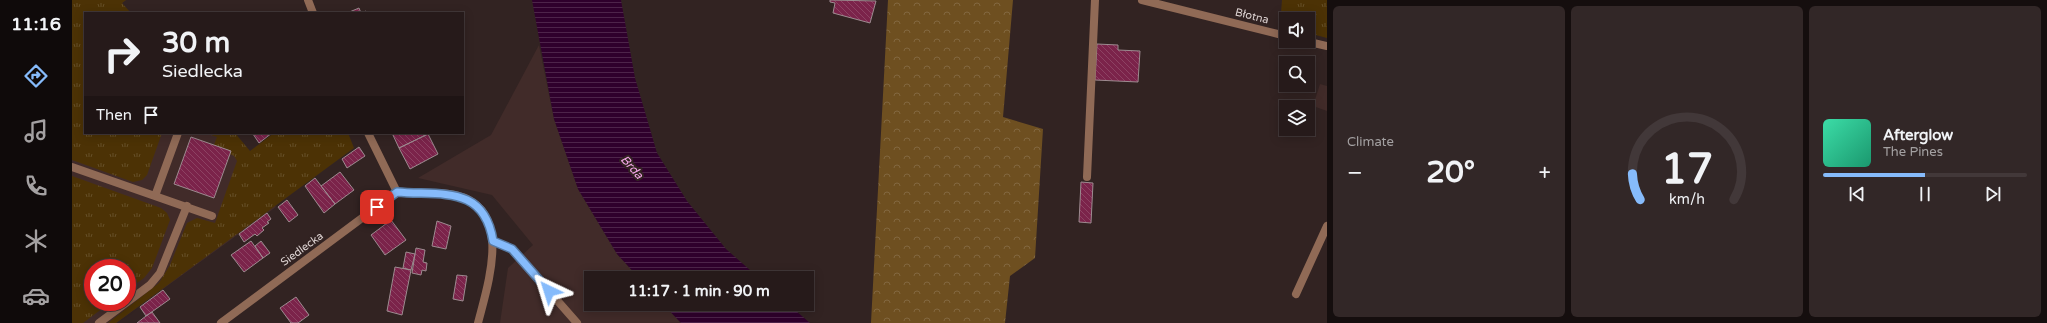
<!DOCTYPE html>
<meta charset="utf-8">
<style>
body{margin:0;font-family:"Varela Round",sans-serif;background:#322727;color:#f1f3f6;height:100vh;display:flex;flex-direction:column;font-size:15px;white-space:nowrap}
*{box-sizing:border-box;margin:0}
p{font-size:13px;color:#a4a1a2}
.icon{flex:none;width:22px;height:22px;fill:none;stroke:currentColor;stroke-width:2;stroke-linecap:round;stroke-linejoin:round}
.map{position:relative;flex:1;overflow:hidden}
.drawer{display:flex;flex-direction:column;gap:6px;padding:6px;background:#150e0e;width:720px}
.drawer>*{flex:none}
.top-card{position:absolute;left:12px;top:12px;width:380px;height:122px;border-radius:0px;box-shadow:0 2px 10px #0003,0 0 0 1px #423839;background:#261a1a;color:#f1f3f6;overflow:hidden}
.fabs{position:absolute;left:1207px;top:12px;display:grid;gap:8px}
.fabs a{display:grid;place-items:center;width:36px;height:36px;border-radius:0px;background:#261a1a;box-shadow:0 2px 10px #0003,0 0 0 1px #423839;font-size:20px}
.speed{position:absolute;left:12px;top:259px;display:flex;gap:8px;font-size:20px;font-weight:700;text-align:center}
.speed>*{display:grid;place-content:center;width:52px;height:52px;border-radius:50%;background:#261a1a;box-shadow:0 2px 10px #0003,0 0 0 1px #423839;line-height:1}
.speed .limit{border:6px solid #d22;background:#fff;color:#111}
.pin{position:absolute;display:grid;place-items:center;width:34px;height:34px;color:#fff;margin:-17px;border-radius:8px;box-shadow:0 2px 6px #0006}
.me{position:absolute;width:44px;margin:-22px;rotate:319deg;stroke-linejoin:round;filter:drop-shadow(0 0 3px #0008)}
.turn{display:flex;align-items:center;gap:14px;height:84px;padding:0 12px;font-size:18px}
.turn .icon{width:52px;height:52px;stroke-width:2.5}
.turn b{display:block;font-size:28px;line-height:34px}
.then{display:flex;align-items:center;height:38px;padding:0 12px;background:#0003;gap:8px;font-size:15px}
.big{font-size:30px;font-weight:800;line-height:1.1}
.drawer .tile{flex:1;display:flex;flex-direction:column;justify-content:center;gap:6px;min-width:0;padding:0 14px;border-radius:6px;background:#322727}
.drawer .dial{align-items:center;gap:0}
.dial svg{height:104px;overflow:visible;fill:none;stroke:#423839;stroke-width:7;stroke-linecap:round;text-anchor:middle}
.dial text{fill:#f1f3f6;stroke:none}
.song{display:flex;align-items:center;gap:12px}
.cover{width:48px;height:48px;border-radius:6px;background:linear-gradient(135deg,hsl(160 70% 55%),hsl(160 70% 35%))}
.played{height:4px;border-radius:2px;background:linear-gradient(90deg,#86bbfb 50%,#423839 50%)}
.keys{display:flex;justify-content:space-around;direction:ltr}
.heat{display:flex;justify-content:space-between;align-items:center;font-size:22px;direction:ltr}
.drawer .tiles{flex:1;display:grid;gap:6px;grid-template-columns:repeat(3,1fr)}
.trip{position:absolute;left:512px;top:271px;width:230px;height:40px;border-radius:0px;background:#261a1a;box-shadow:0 2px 10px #0003,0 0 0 1px #423839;font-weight:800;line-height:40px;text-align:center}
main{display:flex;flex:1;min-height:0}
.tabs{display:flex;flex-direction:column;width:72px;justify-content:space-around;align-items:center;background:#0f0a0a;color:#a4a1a2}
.tabs .icon{width:28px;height:28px}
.tabs .active{color:#86bbfb}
.tabs b{font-size:18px;color:#f1f3f6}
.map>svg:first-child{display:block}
</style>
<main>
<nav class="tabs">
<b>11:16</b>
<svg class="icon active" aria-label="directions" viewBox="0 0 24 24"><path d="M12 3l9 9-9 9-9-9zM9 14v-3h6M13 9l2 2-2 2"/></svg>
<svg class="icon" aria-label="music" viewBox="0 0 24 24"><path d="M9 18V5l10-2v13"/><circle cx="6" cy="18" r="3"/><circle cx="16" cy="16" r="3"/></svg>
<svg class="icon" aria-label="phone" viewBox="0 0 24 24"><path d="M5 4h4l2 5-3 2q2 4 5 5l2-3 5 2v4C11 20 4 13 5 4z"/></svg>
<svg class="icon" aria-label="climate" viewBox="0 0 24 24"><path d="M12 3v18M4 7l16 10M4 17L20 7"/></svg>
<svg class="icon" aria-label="car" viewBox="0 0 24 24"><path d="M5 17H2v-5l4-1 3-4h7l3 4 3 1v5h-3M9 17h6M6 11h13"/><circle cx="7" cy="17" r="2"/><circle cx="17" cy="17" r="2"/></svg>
</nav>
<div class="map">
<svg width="1255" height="323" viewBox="0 0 1255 323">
<defs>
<pattern id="grass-tufts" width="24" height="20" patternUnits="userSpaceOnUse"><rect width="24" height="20" fill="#4c3205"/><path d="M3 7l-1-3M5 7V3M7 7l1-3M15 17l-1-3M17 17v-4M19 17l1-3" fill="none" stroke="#654f28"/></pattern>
<pattern id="forest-crowns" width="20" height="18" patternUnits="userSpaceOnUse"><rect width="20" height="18" fill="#6e4f20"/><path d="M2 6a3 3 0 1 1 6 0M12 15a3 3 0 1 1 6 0" fill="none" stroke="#82673f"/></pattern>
<pattern id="water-rules" width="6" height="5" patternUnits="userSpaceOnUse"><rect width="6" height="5" fill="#2f002c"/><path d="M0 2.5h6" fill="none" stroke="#4d244a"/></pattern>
<pattern id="building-back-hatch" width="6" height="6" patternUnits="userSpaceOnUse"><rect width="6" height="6" fill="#7b234a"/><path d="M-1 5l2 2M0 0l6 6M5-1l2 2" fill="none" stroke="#8d4263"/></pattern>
</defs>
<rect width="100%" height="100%" fill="#322322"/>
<!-- built -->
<path fill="#412b29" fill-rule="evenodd" d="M0,0h54l-4,3 7,10h-44v120h135l56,74 -160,116h-44zM21,268h34v34h-34z
M467,45l15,74 24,70 39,65 22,24h-48v26h72l18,19h-181l8,-55 25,-23 -41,-50 -74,-17 73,-43z
M1248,84l7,2v25l-14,-5z"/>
<!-- grass -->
<path fill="url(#grass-tufts)" d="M0,0h54l-4,3 9,10h-46v120h77l-15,42 -5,5 -9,2 -61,-22z
M1210,0h45v38l-19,-5v-14h-22v9l-6,-2z
M133,133h30l15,18 24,-18h74l6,15 -238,175h-8l51,-40 11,-18 17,-42 10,-5 18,5 22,-62 -3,-5 -4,-2 1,-3 -17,-6 3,-8z
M0,176l89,32 6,5 3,7 -18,48 -8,10 -17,12v-22h-34v34h18l-28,21h-11z"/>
<!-- forest -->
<path fill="url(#forest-crowns)" d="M816,0h125l-10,117 40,12 -8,129 -25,18 -5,47h-134z"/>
<!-- water -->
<path fill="url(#water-rules)" d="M460,0h89l14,78 22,75 30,48 39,48 33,29h-120l-22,-24 -39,-65 -24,-70z
M591,304h125l22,19h-129z"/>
<!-- building -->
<path fill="url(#building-back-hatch)" stroke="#9d8b90" d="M758,0l46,1 -6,22 -37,-10 2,-10 -5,-1z
M287,8l2,5 5,-2 1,2h-20z
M1025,44l21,1v5l22,1 -2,31 -43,-2z
M182,133h18l-13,10 -6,-9z
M320,133h38l-31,15z
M356,134l10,20 -28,15 -11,-21z
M119,137l40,14 -17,47 -40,-14z
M287,147l6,9 -18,12 -5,-9z
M268,172l14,18 -19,14 -14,-18z
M243,178l20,26 -11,9 -19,-27z
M1009,182l12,1 -2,40 -12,-1z
M215,200l11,15 -9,7 -11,-15z
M195,213l4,6 -4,3 2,1 -7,5 2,2 -7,6 -2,-2 -11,8 -5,-8z
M319,220l15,20 -21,15 -14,-20z
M365,221l14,5 -5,23 -14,-3z
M179,241l12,17 -19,14 -13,-17z
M189,241l9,12 -7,5 -8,-12z
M344,248l9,2 -2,12 4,1 -1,8 -4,-1 -1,5 -9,-2z
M334,252l9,2 -4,16 -8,-2z
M323,267l16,3 -9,45 -15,-4z
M385,275l10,1 -4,25 -10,-2z
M91,290l7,9 -24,17 -6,-9z
M224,297l13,18 -11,8h-7l-11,-15z
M80,312l8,11h-23l9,-7z"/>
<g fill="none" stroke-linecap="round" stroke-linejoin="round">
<!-- lane -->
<path stroke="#906a56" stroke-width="8" d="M0,167l140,49
M1015,177l8,-177
M83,196l23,-63
M421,241l19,8 65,74
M1224,294l31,-68
M27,323l51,-38 10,-12 27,-67"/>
<!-- street -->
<path stroke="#906a56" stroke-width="8" d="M236,0l5,13
M1070,0l144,36
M1233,41l22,5
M296,133l29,59
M149,323l176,-131c19,2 40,-1 58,3 59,13 33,89 23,128"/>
</g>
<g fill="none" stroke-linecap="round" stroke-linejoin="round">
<!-- route casing -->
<g stroke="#577aa3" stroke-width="10">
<path id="route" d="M305,207l20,-15c43,4 87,-8 96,49l19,8 37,42"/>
</g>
<!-- route -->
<use href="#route" stroke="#86bbfb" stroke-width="7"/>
</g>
<g text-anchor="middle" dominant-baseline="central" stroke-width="4" stroke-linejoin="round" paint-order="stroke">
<!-- street labels -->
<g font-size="11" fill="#dcd2d1" stroke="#322322">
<text transform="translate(1180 16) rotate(14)">Błotna</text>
<text transform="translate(230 249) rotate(-36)">Siedlecka</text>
</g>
<!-- water labels -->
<g font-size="12" font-style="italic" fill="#f5a7ea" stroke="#322322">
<text transform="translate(560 167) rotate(48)">Brda</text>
</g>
</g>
</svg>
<div class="fabs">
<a><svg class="icon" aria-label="sound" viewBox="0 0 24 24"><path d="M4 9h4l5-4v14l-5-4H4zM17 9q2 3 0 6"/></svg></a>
<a><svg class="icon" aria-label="search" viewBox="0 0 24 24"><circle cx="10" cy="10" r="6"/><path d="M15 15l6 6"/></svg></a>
<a><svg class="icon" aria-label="layers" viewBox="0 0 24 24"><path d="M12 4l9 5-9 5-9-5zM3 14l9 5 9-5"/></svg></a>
</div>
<div class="speed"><div class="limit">20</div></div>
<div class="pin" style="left:305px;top:207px;background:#d93025"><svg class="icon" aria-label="arrive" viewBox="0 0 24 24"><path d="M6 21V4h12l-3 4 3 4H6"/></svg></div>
<svg class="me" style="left:477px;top:291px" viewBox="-20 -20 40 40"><path d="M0-17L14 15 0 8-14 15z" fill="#86bbfb" stroke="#fff" stroke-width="4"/></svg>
<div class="trip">11:17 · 1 min · 90 m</div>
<div class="top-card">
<div class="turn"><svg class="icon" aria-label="right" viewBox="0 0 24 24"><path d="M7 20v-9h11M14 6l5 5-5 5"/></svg><div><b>30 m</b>Siedlecka</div></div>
<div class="then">Then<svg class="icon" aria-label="arrive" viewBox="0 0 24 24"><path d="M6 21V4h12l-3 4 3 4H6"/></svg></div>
</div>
</div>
<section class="drawer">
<div class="tiles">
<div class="tile"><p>Climate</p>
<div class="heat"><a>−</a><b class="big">20°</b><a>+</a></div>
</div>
<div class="tile dial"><svg viewBox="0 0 100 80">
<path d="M14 69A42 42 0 1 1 86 69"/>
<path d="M14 69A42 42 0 0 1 8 49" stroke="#86bbfb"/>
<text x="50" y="56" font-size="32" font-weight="700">17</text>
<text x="50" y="72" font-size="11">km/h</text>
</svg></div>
<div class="tile">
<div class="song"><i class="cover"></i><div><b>Afterglow</b><p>The Pines</p></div></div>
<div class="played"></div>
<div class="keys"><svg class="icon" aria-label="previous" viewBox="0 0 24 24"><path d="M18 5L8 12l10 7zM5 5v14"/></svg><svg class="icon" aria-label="pause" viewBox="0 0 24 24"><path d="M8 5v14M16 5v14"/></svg><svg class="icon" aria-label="next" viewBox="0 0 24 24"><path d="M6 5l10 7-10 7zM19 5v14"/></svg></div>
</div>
</div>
</section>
</main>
